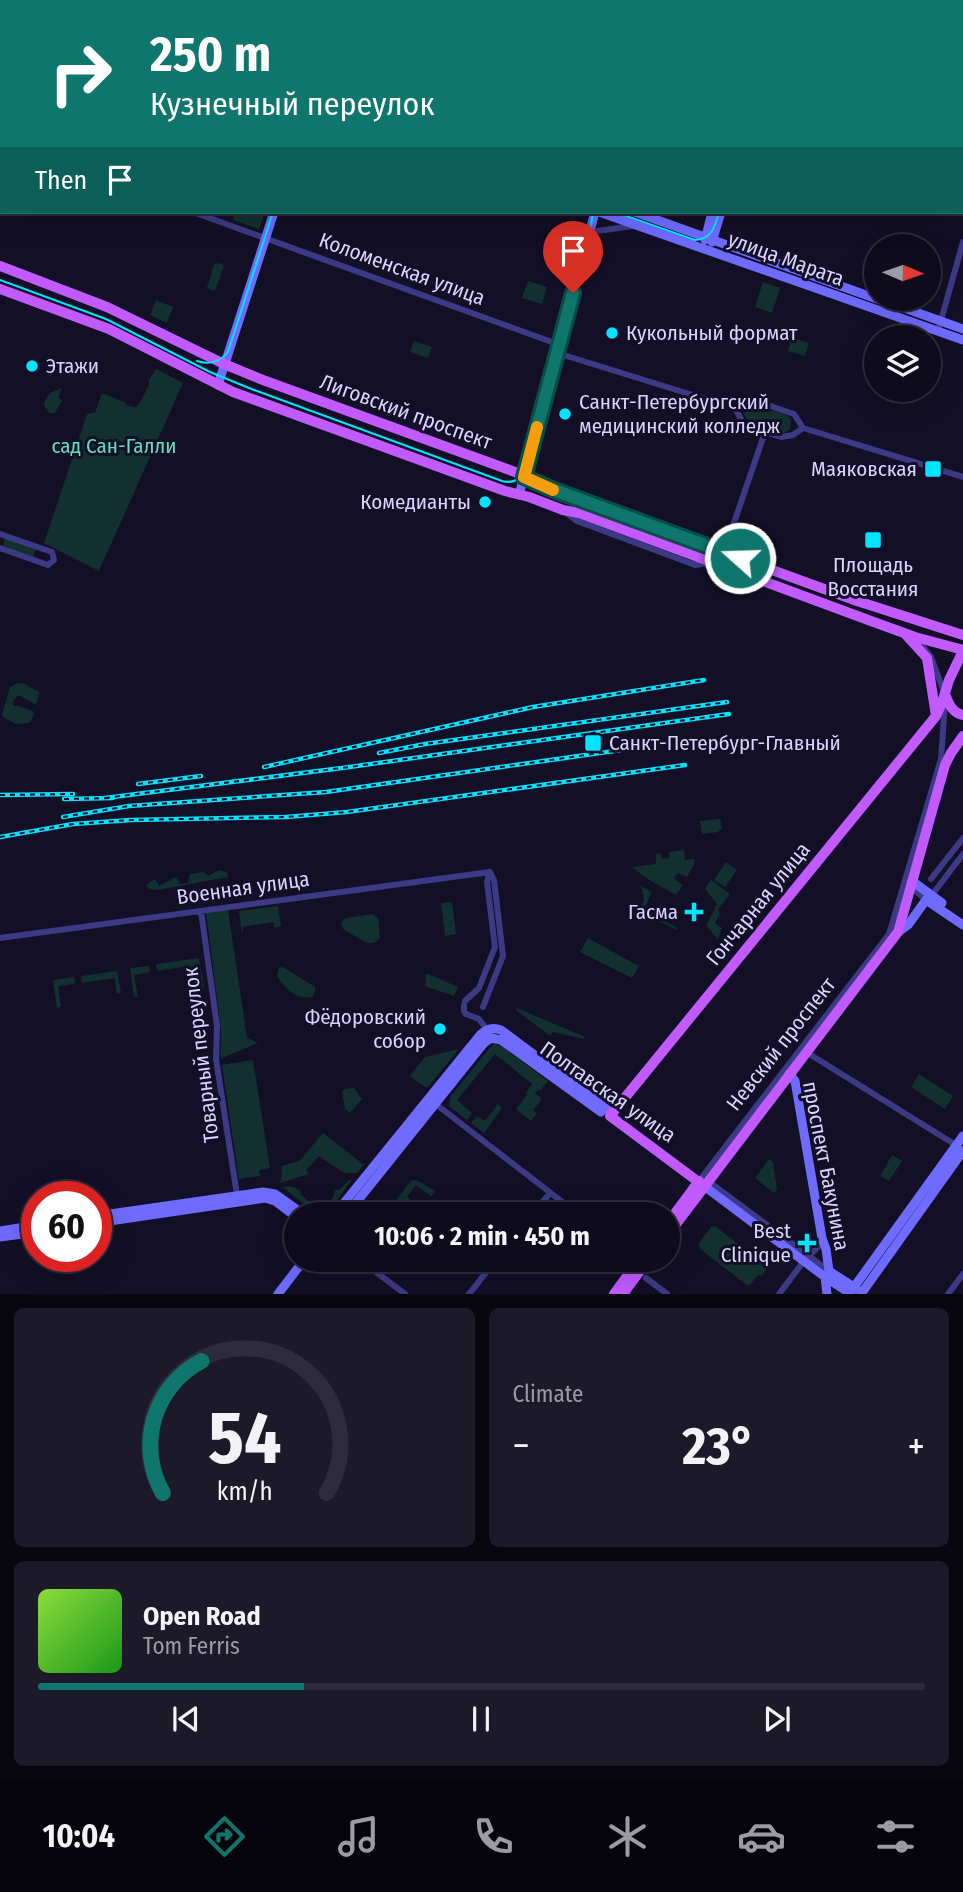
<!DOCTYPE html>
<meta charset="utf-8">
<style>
body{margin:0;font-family:"Fira Sans Condensed",sans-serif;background:#1c1929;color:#f1f3f6;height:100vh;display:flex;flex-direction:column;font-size:26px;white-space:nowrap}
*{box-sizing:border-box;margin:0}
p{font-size:23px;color:#9b9ba3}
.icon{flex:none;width:38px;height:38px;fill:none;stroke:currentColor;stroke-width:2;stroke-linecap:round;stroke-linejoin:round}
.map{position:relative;height:1294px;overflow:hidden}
.details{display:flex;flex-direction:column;gap:14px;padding:14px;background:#08060f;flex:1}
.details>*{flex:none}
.top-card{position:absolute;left:0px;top:0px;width:964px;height:214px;box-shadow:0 7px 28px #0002,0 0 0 2px #2e2b3b;background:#0f766e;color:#fff;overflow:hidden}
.needle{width:46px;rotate:92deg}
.buttons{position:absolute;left:864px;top:234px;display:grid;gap:14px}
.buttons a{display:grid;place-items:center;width:77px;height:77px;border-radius:50%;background:#0e0b1c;box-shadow:0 7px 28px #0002,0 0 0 2px #2e2b3b;font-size:35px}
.speed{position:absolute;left:21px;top:1181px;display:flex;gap:14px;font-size:35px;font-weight:700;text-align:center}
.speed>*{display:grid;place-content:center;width:91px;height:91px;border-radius:50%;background:#0e0b1c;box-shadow:0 7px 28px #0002,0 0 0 2px #2e2b3b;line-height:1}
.speed .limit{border:10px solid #d22;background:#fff;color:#111}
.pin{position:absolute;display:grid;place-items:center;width:60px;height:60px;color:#fff;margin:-72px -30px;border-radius:50% 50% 50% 0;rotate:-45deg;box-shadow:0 0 7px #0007}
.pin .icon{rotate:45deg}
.me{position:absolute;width:77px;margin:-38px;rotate:290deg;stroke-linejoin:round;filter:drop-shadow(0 0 5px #0008)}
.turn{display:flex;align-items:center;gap:24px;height:147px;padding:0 35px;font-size:32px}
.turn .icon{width:91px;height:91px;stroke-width:2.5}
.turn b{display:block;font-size:49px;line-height:60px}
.then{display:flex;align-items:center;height:66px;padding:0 35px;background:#0003;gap:14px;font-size:26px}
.big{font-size:52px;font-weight:700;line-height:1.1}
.details .card{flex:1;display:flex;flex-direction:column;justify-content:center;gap:10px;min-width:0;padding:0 24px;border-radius:10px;background:#1c1929}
.details .dial{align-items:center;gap:0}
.dial svg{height:182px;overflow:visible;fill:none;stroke:#2e2b3b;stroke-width:7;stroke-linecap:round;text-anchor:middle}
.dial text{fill:#f1f3f6;stroke:none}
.song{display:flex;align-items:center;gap:21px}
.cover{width:84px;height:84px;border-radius:10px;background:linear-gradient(135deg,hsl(90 70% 55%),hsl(120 70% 35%))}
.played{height:7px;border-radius:4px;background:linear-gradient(90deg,#0f766e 30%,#2e2b3b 30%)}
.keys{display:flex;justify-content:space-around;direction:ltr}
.heat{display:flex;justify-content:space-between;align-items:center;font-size:38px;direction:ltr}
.details .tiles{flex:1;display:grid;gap:14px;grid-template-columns:1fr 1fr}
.card:last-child{grid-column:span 2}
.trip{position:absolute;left:284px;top:1202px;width:396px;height:70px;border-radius:35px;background:#0e0b1c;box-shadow:0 7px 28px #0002,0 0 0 2px #2e2b3b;font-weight:700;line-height:70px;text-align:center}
.tab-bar{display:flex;height:112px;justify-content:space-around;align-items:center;background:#06040b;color:#9b9ba3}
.tab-bar .icon{width:49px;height:49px}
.tab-bar .selected{color:#0f766e}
.tab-bar b{font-size:32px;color:#f1f3f6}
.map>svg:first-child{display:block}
</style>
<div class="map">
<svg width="963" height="1294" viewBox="0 0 963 1294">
<rect width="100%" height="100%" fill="#130f26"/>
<!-- green -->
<path fill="#12302f" d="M235,212h30l-6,17 -26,-9z
M218,263l4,1 2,2 -9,25 -8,-3 7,-23z
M528,281l19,6 -5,17 -20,-6z
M763,282l17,6 -8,25 -17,-6z
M156,300l17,7 -6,16 -17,-8z
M792,338l17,5 -4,13 -17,-5z
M414,341l18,6 -4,11 -18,-6z
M156,369l27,14 -84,188 -55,-28 43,-129 8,-1 7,-20 24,10v2l8,2 4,-1 11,-21v-5z
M62,388l-4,10 4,2 -7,13h-6l-5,-8c3,-11 7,-13 18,-17z
M752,405l35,10 4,5 -1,9 -6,4h-4l-31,-10 -5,-9 3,-6z
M5,538l31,11 -3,8 -30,-11z
M18,683l7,1 14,8 -1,9 -3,3 -17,-9 -5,6v5h6l14,5 1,4 -5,8 -13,1 -13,-7 -1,-3 8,-27z
M720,819l2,9 -4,4 -16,2 -2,-13z
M684,850l1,10 9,-1v5l-7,13 -9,-4 -4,6 9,6 -7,10 -30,-17 -14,-11 24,-3v-10l5,-1 1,6 7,-1v-6z
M726,862l11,8 -12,17 -11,-7z
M218,870l9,2 1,5 -70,13 -9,-1 -3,-4 9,-6 4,7c7,-3 11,-7 17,-9l4,7 8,-1 2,-9 13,-2 6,4z
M711,880l19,14 -12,15 2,5 -5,9 7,5 -4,11 -12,-13 11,-22 -12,-15z
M641,886l11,6 -8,17 33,19 -1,2 -37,-20 5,-10z
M452,902l4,32 -11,2 -4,-33z
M278,906l3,20 -6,2 -2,-6 -30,5 -1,8 -3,-24z
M228,909l19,129 11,5 -38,16 1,-29 -15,-118z
M373,914l5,4 2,20 -6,5h-7l-24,-14 -2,-7 5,-4z
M588,938l51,28 -7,12 -52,-26z
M199,958l5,29 -10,2 -4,-23 -33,5 -1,-7z
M149,966l1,6 -16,3 4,22h-4l-4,-29z
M283,967l32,20v5l-2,5c-16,4 -28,-8 -36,-21l2,-8z
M117,971l4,22 -4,1 -2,-16 -33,5 -1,-7z
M426,973l32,14 -4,9 -29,-10z
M74,977l1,7 -17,2 3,21 -4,1 -4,-28z
M517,1008l68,29 -1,2 -31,-7 -3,4 -34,-26z
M495,1044l6,2 47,35 -8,10 -2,-1 -3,3 7,6 -9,11 4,4 -6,7 -15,-12 11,-14 -2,-1 7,-10 -37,-30 -38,46 15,13 -5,7 -18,-14 1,-9 42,-52z
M459,1049l-31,38h-3l-15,-11 15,-19z
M253,1060l17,108 -11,2 1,6 -21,3 -17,-114z
M919,1074l34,22 -8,13 -34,-22z
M354,1088l8,11 -10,12 -3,1 -4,-3 -3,-17 2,-3z
M498,1104l4,4 -18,25 -13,-10 6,-7 8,5z
M323,1133l41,32 -7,8h-13l-25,-17 -13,14 3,4 -29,9 2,-8 -1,-9 18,-5z
M892,1155l10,6 -13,20 -9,-5z
M769,1159l4,3 4,28 -3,3 -19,-15z
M349,1180h3c-6,7 -18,26 -26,30 -12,5 -34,-16 -44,-23 8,-1 11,-1 18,3l1,5 12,10 9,2c8,-3 12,-9 13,-17h4z
M415,1180l7,3 13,8 -4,5 -15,-11 -9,12 10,8 -6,9h-9l-11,-8 20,-25z
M712,1226l4,1 50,38 1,3 -5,8 -4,-1 -8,10h-3l-47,-36 -1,-6z"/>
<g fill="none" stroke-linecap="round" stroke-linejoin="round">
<!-- street -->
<path stroke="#3d3a85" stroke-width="6" d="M342,0l3,2
M361,2l1,-2
M485,2v-2
M962,94l1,1
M0,103l2,2
M962,201h1
M193,212l367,133
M590,232l43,-6
M938,331l25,-89
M557,353l178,55 16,-7h5l38,13 9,14 160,49
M735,408l8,15 4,3 34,11 12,-2 10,-7
M564,511l13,10 118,44 14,-2
M0,534l52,18 2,8 -6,5 -48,-17
M724,552l41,-120
M918,640l13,17 13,35
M931,879l32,-41
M910,886l16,14
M935,891l28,-37
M201,911l16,115 -1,33 21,136
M0,938l490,-66
M465,1001l14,-13 16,-41 -8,-65 3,-10 4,8 9,76 -20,51
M464,1005v6l2,3 13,5 9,12
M806,1052l153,95
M433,1102l145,112
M699,1181l190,-247 52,-175 4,-56
M708,1181l121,90
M533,1214l17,-21
M360,1260l45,34
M646,1278l21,16
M469,1294l27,-34
M779,1294l25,-33 14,-14 4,-9
M948,1294l15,-20"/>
<!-- secondary -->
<path stroke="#6f6bff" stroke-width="9" d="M113,0l1,2
M126,0l1,2
M204,2l1,-2
M213,2l1,-2
M652,2v-2
M771,2l1,-2
M781,2v-2
M0,195l2,-1
M0,205l2,-2
M599,212l364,128
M635,212l242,87
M705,240l7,-28
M712,242l9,-30
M879,299l84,30
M218,385l56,-173
M519,495l76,-283
M912,881l30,22
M898,932l10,-7 18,-25 37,25
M789,1074l6,7 27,157 4,11 3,22
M704,1186l121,91 26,17
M335,1214l145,-179c6,-6 13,-8 21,-5l111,83
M347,1214l137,-171 7,-5 10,2 100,72
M96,1216l167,-24 12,2 28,20
M96,1223l169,-25 10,3 16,12
M0,1231l37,-6
M0,1237l37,-5
M829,1271l28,18
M825,1277l2,17
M278,1294l26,-34
M849,1294l114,-158
M861,1294l102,-143"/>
<!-- primary -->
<path stroke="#c25bff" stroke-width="10" d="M0,266l107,41 117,57 39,16 252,92 38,18 304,111 106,34
M0,289l109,40 124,63 272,99 24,6 34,13 16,3 292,108 44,16 48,13
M906,635l21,23 9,58
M945,694c4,10 7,19 18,21
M704,1186l-94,-70 326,-400 6,-13 7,-23 14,-29
M667,1224l32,-43
M667,1236l231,-304 47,-167 6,-12 12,-17
M614,1294l25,-34
M623,1294l25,-34"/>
<!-- tram -->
<path stroke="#00e5ff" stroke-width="2" d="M123,0l1,2
M778,2l1,-2
M615,212l80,28c17,-1 20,-13 24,-28
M0,280l106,39 104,53 39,16 253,93c11,3 20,-2 24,-13l64,-236 3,-20
M197,361c12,4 23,1 31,-9l45,-140"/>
<!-- rail casing -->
<g stroke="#00e5ff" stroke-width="4.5">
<path id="rail" d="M379,753l46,-9 302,-42
M264,767l269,-60 171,-27
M138,784l63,-8
M0,795l73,-1
M105,798l237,-30 387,-54
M64,799l49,-1
M63,817l66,-11 197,-14 337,-48
M0,837l73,-13 58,-4 155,-3 61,-5 338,-47"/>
</g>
<!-- rail -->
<use href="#rail" stroke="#130f26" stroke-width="2" stroke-dasharray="5" stroke-linecap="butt"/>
</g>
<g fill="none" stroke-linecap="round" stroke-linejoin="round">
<!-- route casing -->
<g stroke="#0a4d48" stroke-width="18">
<path id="route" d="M573,293l-49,184 30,13 186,68"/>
</g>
<!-- route -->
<use href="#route" stroke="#0f766e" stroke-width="12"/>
<!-- slow -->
<path stroke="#f59e0b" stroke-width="12" d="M537,427l-13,50 29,13"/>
</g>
<!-- markers -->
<g fill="#00e5ff" stroke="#130f26" stroke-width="2.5">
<circle cx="612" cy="333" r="7"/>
<circle cx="32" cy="366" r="7"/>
<circle cx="565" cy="414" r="7"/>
<rect x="924" y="460" width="18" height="18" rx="3.5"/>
<circle cx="485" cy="502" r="7"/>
<rect x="864" y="531" width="18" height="18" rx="3.5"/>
<rect x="584" y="734" width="18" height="18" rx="3.5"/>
<path d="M690.5 901.5h7v7h7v7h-7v7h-7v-7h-7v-7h7z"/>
<circle cx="440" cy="1029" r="7"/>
<path d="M803.5 1232.5h7v7h7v7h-7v7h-7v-7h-7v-7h7z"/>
</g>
<g text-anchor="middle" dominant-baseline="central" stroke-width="6" stroke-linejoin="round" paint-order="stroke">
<!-- street labels -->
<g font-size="21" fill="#d9d4ff" stroke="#130f26">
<text transform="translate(786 259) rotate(20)">улица Марата</text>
<text transform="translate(402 269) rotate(20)">Коломенская улица</text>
<text transform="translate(406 412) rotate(20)">Лиговский проспект</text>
<text transform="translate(243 888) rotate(-8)">Военная улица</text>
<text transform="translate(758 904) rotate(-51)">Гончарная улица</text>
<text transform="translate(781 1044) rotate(-52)">Невский проспект</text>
<text transform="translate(201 1055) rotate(-97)">Товарный переулок</text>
<text transform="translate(608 1092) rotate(35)">Полтавская улица</text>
<text transform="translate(826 1166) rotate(79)">проспект Бакунина</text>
</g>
<!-- poi labels -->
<g font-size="21" fill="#d9d4ff" stroke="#130f26" text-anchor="end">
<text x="626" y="333" text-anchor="start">Кукольный формат</text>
<text x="46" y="366" text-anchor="start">Этажи</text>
<text x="579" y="402" text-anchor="start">Санкт-Петербургский<tspan x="579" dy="24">медицинский колледж</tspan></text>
<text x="917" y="469">Маяковская</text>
<text x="471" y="502">Комедианты</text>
<text x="873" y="565" text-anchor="middle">Площадь<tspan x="873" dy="24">Восстания</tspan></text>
<text x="609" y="743" text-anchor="start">Санкт-Петербург-Главный</text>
<text x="678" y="912">Гасма</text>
<text x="426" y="1017">Фёдоровский<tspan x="426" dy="24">собор</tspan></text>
<text x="791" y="1231">Best<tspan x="791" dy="24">Clinique</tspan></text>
</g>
<!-- park labels -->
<g font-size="21" fill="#5fe0c0" stroke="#130f26">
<text x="114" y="446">сад Сан-Галли</text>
</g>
</g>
</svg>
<div class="buttons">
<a><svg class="needle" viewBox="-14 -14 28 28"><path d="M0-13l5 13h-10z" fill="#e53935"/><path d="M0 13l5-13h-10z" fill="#9b9ba3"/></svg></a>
<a><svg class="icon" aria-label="layers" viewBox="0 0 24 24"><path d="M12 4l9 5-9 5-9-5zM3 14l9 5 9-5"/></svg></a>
</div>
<div class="speed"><div class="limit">60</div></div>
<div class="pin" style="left:573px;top:293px;background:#d93025"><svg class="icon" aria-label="arrive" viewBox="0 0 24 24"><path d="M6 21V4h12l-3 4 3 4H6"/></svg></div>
<svg class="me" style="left:740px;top:558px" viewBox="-20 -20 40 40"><circle r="17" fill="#0f766e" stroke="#fff" stroke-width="3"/><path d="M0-11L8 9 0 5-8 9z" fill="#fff"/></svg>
<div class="trip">10:06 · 2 min · 450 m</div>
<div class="top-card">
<div class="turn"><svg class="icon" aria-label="right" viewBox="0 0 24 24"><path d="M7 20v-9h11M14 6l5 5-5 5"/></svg><div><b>250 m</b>Кузнечный переулок</div></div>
<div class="then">Then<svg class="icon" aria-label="arrive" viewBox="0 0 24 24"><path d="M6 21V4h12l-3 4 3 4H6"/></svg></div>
</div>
</div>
<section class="details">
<div class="tiles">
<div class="card dial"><svg viewBox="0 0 100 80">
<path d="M14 69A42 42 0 1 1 86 69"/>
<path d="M14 69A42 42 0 0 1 31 11" stroke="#0f766e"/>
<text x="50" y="56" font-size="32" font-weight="700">54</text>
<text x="50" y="72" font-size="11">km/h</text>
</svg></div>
<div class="card"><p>Climate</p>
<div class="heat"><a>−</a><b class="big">23°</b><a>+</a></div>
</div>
<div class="card">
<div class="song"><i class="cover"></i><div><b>Open Road</b><p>Tom Ferris</p></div></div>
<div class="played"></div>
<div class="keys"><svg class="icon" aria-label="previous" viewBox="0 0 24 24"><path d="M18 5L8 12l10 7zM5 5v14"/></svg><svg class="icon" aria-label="pause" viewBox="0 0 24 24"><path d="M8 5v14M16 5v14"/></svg><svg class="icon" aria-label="next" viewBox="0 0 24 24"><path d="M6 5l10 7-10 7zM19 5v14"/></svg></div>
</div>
</div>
</section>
<nav class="tab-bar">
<b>10:04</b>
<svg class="icon selected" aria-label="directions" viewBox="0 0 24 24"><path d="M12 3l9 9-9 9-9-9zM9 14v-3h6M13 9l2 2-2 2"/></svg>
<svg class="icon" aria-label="music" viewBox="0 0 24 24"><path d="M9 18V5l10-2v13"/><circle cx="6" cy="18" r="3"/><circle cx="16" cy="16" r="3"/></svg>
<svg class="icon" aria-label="phone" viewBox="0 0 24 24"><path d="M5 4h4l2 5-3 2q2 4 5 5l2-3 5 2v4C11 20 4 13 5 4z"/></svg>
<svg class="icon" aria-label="climate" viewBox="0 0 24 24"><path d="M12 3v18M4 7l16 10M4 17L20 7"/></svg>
<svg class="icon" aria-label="car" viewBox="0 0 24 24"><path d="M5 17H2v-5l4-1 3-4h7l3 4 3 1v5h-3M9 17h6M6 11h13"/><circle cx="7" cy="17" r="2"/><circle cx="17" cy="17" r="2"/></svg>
<svg class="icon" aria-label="filters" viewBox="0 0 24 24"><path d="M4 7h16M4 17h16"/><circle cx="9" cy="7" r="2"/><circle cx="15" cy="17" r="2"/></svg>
</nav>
